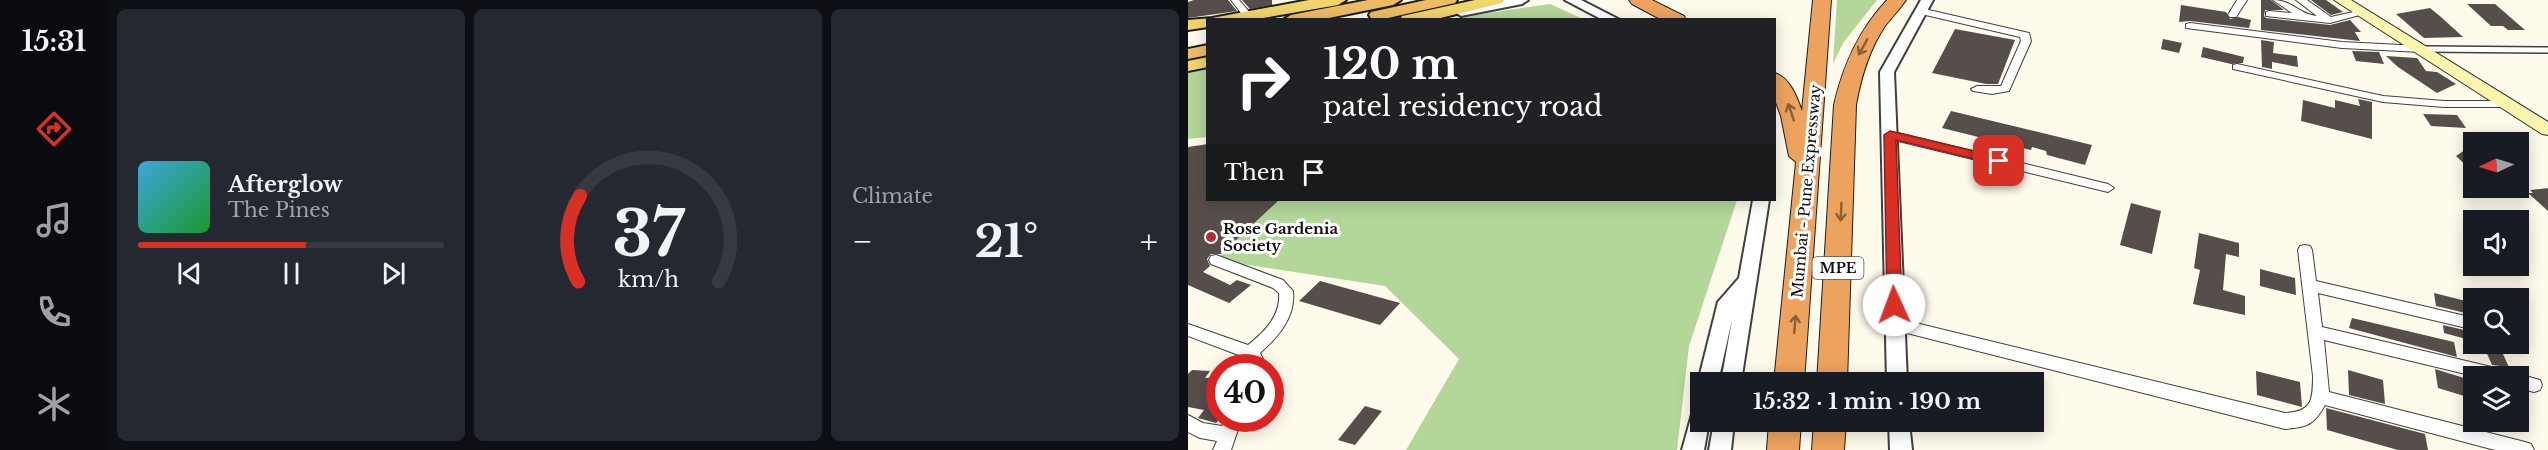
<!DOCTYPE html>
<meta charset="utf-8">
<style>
body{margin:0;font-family:"Libre Baskerville",serif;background:#242831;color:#f1f3f6;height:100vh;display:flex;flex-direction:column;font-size:22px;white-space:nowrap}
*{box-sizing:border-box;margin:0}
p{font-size:20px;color:#9ea1a6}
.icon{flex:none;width:33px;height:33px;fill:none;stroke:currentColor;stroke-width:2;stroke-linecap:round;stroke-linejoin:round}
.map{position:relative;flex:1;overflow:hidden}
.sheet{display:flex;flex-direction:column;gap:9px;padding:9px;background:#0d0f14;width:1080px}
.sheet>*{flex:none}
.guide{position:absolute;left:18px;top:18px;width:570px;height:183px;border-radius:0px;box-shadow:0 3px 15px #0003;background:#202124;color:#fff;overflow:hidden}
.needle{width:39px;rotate:266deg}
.tools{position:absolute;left:1275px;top:132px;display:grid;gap:12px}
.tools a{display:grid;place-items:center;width:66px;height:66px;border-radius:0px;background:#171b24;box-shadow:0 3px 15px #0003;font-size:30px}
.speed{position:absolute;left:18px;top:354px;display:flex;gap:12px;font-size:30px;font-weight:700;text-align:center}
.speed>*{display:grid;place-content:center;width:78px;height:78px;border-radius:50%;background:#171b24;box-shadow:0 3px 15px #0003;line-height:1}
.speed .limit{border:9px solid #d22;background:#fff;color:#111}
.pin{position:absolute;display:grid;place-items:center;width:51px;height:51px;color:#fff;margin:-26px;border-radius:12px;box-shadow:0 3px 9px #0006}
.me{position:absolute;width:66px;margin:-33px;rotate:358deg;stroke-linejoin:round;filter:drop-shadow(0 0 4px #0008)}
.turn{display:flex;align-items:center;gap:21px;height:126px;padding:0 18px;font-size:27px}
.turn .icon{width:78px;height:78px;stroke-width:2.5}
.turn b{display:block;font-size:42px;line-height:51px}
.then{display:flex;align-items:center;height:57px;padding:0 18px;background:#0003;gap:12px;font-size:22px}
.big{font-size:45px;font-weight:700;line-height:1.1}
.sheet .widget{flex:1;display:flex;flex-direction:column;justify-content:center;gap:9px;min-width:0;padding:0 21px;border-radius:9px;background:#242831}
.sheet .dial{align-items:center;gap:0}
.dial svg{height:156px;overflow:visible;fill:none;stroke:#363941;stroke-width:7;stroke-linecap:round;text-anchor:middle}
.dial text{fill:#f1f3f6;stroke:none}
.song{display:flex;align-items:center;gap:18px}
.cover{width:72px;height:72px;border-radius:9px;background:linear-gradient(135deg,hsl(200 70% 55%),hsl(130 70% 35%))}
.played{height:6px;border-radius:3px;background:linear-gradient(90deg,#d93025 55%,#363941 55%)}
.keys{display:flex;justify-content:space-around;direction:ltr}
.heat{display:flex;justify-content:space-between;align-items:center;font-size:33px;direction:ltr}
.sheet .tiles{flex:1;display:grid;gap:9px;grid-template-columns:repeat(3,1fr)}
.trip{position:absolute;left:502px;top:372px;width:354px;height:60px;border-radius:0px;background:#171b24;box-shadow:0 3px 15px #0003;font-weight:700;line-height:60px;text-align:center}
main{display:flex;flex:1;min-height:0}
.tab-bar{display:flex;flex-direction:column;width:108px;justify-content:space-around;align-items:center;background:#090b0e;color:#9ea1a6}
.tab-bar .icon{width:42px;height:42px}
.tab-bar .current{color:#d93025}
.tab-bar b{font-size:27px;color:#f1f3f6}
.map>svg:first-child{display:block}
</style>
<main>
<nav class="tab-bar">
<b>15:31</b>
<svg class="icon current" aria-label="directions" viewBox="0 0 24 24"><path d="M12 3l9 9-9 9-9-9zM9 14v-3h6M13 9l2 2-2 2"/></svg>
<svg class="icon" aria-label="music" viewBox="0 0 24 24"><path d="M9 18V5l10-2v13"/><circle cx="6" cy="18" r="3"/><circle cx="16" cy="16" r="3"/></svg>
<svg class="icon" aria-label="phone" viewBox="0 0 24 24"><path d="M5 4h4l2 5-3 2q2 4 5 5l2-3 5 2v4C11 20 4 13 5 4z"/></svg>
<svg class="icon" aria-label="climate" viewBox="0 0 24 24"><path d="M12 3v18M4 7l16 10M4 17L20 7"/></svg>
</nav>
<section class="sheet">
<div class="tiles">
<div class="widget">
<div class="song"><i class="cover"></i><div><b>Afterglow</b><p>The Pines</p></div></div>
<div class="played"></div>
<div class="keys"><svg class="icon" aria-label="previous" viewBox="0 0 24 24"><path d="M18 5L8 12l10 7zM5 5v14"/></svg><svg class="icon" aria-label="pause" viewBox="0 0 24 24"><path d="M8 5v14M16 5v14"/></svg><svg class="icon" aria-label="next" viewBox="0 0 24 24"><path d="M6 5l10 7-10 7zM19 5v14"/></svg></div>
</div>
<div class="widget dial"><svg viewBox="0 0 100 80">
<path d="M14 69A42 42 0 1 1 86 69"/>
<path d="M14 69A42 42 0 0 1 15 25" stroke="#d93025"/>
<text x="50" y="56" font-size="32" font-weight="700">37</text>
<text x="50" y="72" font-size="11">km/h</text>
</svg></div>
<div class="widget"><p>Climate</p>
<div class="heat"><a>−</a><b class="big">21°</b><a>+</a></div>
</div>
</div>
</section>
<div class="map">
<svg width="1360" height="450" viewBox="0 0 1360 450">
<rect width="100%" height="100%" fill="#fefbed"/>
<!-- forest -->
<path fill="#b3d699" d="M649,0h40l-34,43 -10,21z
M362,4l33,15 -143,1z
M19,68v69l-19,2v-66z
M88,200h461l-48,146 -12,104h-271l53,-91 -74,-73 -169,-26z"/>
<!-- building -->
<path fill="#554e4a" d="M6,0h34l9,11 -49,7v-16z
M54,0h30v5l-22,4z
M1073,0h10l13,10h-19l-1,6 2,2 64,7 20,-5 11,12h-6l5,9 -99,-11z
M1123,0h15l17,12 -12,3z
M1279,4h28l30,26h-17l-5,-4h-12z
M993,5l45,7 4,7 8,-2 13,3 -2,8 -59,-7 -11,1z
M1242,8l11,9 22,20 -39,1 -28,-24z
M767,29l60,11 -17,44h-12l-54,-11z
M975,39l19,4 -3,10 -18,-4z
M1073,40l13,2 -1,11 24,3 1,11 -26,-5v7l-10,-2z
M1015,47l41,10 -1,6 -12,1 -30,-7z
M1164,51l27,1 5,12 -28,-3z
M1198,56l31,2 9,13 11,1 19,12 -19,9 -39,-26z
M1170,99l14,3v37l-71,-18 2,-21 32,8v-8l25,6z
M763,111l141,34 -7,20 -38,-10 -1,-4 -14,-4 -1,3 -89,-22z
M1235,114l34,1 9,13 -35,-2z
M20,144v56h71l-58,54h-10l-4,5 3,7 -7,6 27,13 7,-5 14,5 -22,18 -41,-18v-138z
M1277,150l9,7v16l-18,-17z
M1360,188v23l-20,-18h5l-3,-3z
M943,203l30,8 -9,43 -32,-9z
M1011,233l40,10v14l-13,-3 -3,36 22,6v19l-52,-11 7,-34 -6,-2z
M1072,269l35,9 1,17 -36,-9z
M132,281l80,22 -20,22 -81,-24z
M1246,293l40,10v12l-38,-9z
M1164,318l102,24 3,15 -108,-29z
M1255,325l21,5 2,9 -22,-6z
M1297,349l17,3 7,15 -17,-2z
M1247,369l39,12v18l-36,-11z
M4,370l18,1 -5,7 15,-1v42l-4,4 -18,-5 6,-8 -16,-3v-33z
M1160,370l35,10 2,24 -36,-9z
M1068,371l44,11 2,25 -45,-12z
M177,406l17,5 -27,34 -17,-5z
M1138,408l99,26 3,16h-30l-71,-20z"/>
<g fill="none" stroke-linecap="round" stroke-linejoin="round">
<!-- service casing -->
<g stroke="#404040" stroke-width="8">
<path id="service" d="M1236,49l124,1"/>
</g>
<!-- minor casing -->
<g stroke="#404040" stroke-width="2">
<path id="minor" d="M43,0h8l13,15 -2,2h-6z
M1049,0h10l-11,17h-6l-2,-2z
M1085,0c19,0 26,14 44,16l-21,-16h11l24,17 31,-7 5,3 -37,10 -64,-7v-4l3,-1 23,2z
M732,8l109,25 2,8 -22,50 -17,3 -19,-3 -2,-2 6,-3h24l20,-45 -1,-4 -103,-24v-4z
M1002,23l152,19 79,4 5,3 -5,3 -79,-4 -156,-20v-4z
M1049,64l146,32 61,5h66l6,3 -6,3h-66l-61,-5 -150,-33v-4z
M702,131l218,53 6,4 -6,4 -222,-54 -2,-3z
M1117,245l5,1 2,4 4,31 158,37v10l-3,1 -153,-36 4,34 178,42 6,2 2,5h-34l-150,-36 5,52 196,50 6,2 3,6h-39l-170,-45c-11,20 -18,22 -40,24l-390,-99 -5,-2 -3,-4 3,-4 5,-2 390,95c27,-1 28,-13 28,-37l-15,-126 2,-4z
M28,255l67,25 10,11c3,26 -15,46 -33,62l3,6 -2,9h-16l2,-8 -3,-3 -56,-21v-12l60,21c16,-13 33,-29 31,-52l-6,-5 -62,-24 -2,-4 2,-4z
M1330,374l22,6 2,5 -2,5 -6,2 -16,-4v-12h-6z
M0,415l15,8 19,3 3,-8h17l-11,32h-18l4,-9 -17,-3 -12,-6z"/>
</g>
<!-- tertiary casing -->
<g stroke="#404040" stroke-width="4">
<path id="tertiary" d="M316,0h24l-6,4 -61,12 -6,-4 6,-4z
M377,0h16l39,20h-17z
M733,0h12l-39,72 13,310h-20l-7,-310z
M565,200h16l-28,182h-20l11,-62 -14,62h-17v6l-3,-6 20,-80 21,-24z
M513,404v18h8l-5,28h-22l12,-43z
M526,422h20l-3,28h-22z
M701,422h20l3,28h-22z"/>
</g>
<!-- secondary casing -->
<g stroke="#2f2f2f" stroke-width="2">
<path id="secondary" d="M1146,0h17l197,122v13l-6,-1z"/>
</g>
<!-- primary casing -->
<g stroke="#1e1e1e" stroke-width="4">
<path id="primary" d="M121,0h37l-8,5 -87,15h-43v7l-20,3v-10l24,-2z
M287,0h29l-2,3 -70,17h-32l2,-4z
M20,57v10l-20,4v-10z"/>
</g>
<!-- trunk casing -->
<g stroke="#1e1e1e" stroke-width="4">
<path id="trunk" d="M180,0h33l-8,5 -74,15h-36l8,-5z
M238,0h31l-2,3 -76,17 -8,-2 -2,-3 2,-3z
M20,45v10l-20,4v-10z"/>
</g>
<!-- motorway casing -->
<g stroke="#1e1e1e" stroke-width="2">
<path id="motorway" d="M441,0h23l32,16 2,4h-24l-30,-16z
M625,0h18l-27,382h-30l22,-220 -7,-6 -8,-40 -7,-19v-24c15,3 23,24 28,38z
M699,0h19c-6,9 -14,17 -21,26 -16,24 -24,51 -29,79l-9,277h-30l17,-277c9,-40 25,-75 53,-105z
M581,422h32l-2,28h-32z
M626,422h32l-2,28h-32z"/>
</g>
<!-- service -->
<use href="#service" stroke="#fff" stroke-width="5"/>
<!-- minor -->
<use href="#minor" fill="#fff" fill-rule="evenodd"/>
<!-- tertiary -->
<use href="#tertiary" fill="#fff" fill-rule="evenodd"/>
<!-- secondary -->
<use href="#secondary" fill="#fbf4ac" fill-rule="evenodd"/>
<!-- primary -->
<use href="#primary" fill="#f1d46a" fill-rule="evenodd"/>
<!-- trunk -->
<use href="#trunk" fill="#efbc64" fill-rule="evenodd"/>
<!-- motorway -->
<use href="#motorway" fill="#eda35d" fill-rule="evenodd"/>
</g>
<!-- one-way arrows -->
<defs><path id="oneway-shaft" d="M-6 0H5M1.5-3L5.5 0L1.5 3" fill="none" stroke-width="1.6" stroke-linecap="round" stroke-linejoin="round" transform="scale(1.5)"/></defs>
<g stroke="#886039">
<use href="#oneway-shaft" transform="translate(675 47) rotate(119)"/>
<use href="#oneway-shaft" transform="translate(603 112) rotate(-109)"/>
<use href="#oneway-shaft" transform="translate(653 212) rotate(93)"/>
<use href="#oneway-shaft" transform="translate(607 324) rotate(-85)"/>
</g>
<!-- route -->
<path fill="#d93025" stroke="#8d1f18" stroke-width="1.5" d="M702,131l109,26 6,4 -6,4 -103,-25 6,165 -2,4h-11l-2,-4 -3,-170z"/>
<!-- markers -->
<circle fill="#b52c2f" stroke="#fff" stroke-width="2" cx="23" cy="237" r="6"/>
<g text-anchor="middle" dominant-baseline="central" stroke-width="6" stroke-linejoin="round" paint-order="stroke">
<!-- shield labels -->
<rect fill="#fff" stroke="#565656" stroke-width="1.5" x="624.5" y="257" width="51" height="22" rx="4.5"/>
<g font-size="14" font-weight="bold" fill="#0d0d0d">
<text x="650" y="268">MPE</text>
</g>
<!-- street labels -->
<g font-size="15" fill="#0d0d0d" stroke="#fff">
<text transform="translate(618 191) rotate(-85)">Mumbai - Pune Expressway</text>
</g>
<!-- poi labels -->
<g font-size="15" font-weight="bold" fill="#0d0d0d" stroke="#fff" text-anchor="start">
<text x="35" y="228">Rose Gardenia<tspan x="35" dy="17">Society</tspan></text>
</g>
</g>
</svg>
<div class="tools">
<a><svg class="needle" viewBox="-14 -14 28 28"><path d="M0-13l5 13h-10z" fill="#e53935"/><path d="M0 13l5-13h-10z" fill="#9ea1a6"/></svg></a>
<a><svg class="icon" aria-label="sound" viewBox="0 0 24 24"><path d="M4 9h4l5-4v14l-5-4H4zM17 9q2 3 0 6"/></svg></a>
<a><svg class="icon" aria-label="search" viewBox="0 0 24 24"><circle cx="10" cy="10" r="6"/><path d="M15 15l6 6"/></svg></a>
<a><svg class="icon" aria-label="layers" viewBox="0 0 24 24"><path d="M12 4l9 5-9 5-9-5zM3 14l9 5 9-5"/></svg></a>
</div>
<div class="speed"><div class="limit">40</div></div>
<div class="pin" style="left:811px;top:161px;background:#d93025"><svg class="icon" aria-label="arrive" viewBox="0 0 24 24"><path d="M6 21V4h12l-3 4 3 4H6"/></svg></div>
<svg class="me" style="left:706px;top:305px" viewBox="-20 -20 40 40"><circle r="19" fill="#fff"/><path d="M0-13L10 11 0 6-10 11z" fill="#d93025"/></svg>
<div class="trip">15:32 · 1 min · 190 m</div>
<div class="guide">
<div class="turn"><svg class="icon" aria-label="right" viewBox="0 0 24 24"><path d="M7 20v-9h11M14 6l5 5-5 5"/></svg><div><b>120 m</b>patel residency road</div></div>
<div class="then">Then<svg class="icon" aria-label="arrive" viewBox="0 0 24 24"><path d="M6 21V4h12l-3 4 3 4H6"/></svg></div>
</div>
</div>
</main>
